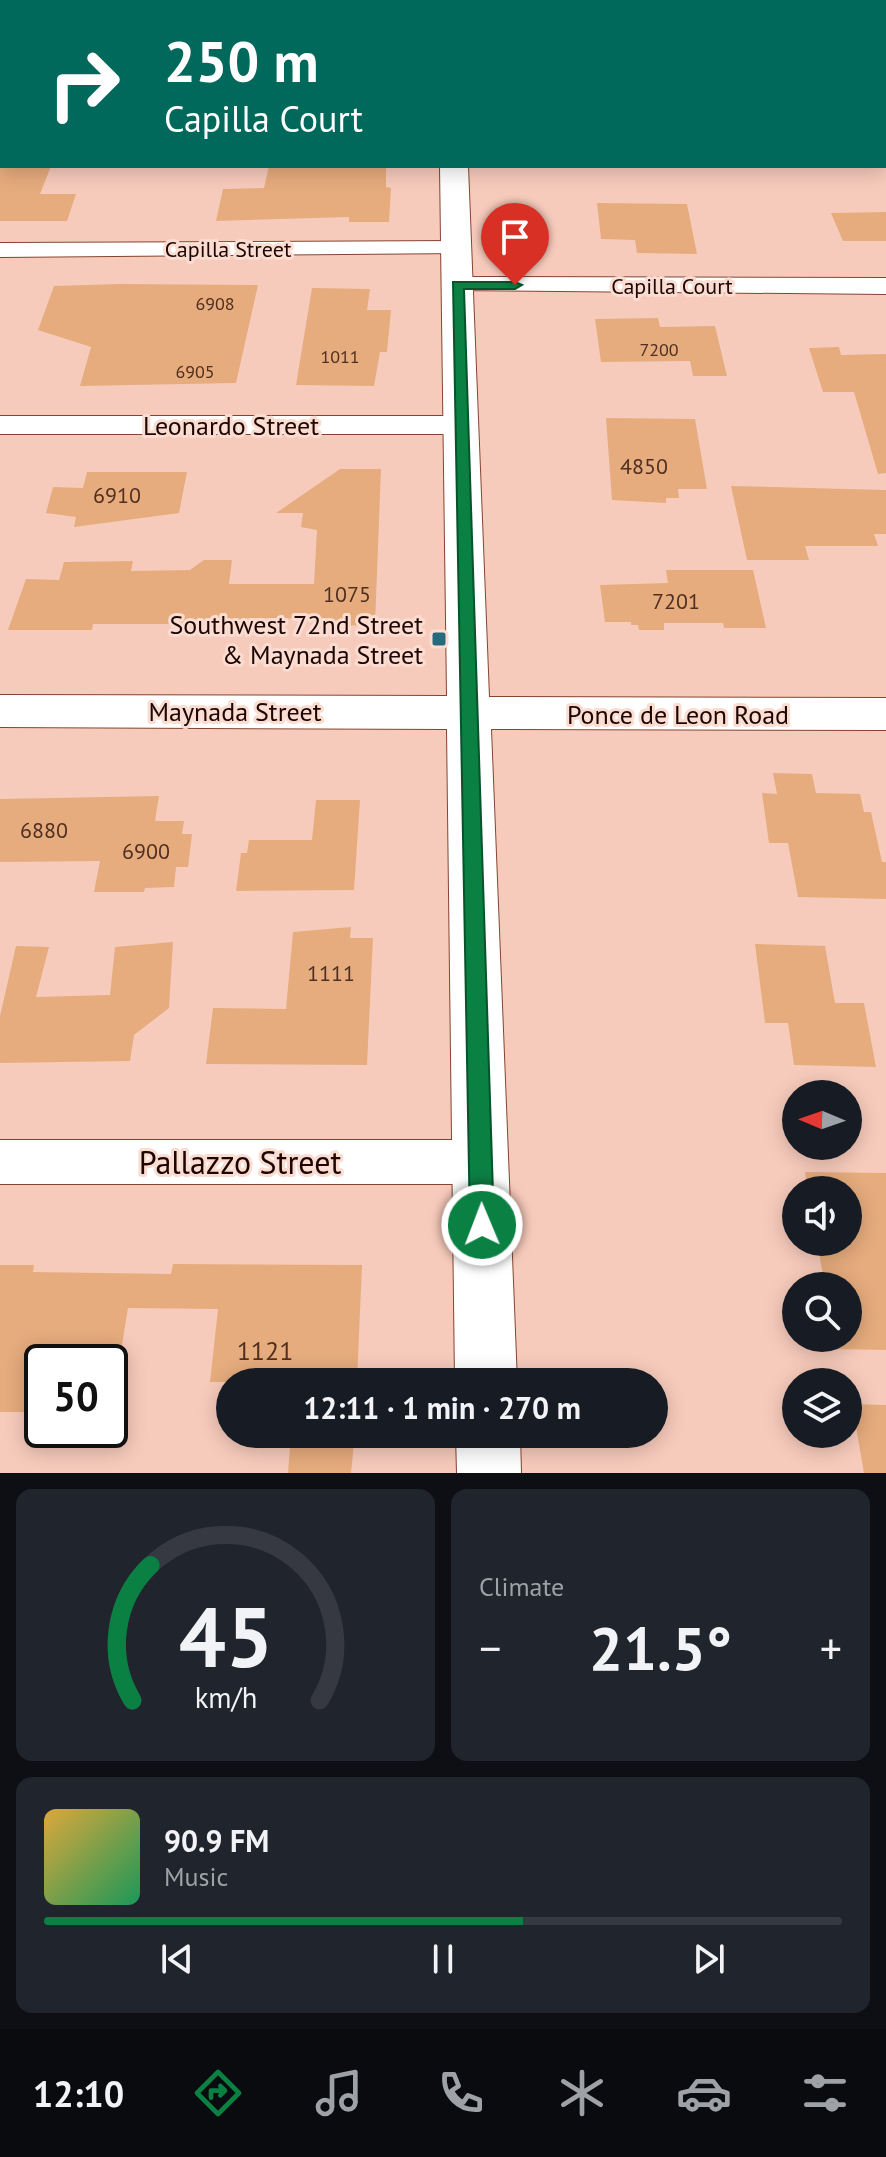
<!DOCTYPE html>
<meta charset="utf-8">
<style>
body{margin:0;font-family:"PT Sans",sans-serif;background:#20242c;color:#f1f3f6;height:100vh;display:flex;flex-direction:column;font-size:30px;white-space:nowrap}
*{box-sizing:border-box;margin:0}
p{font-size:26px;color:#9ea1a6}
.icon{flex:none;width:44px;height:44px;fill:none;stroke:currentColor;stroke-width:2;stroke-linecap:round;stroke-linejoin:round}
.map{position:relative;height:1473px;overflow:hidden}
.sheet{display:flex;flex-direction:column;gap:16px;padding:16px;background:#0d0f14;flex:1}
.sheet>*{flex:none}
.banner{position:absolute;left:0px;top:0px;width:886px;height:168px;box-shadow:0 4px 20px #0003;background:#00695c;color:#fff;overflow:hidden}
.needle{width:52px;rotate:272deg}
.controls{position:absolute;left:782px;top:1080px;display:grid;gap:16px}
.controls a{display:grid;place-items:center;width:80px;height:80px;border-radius:50%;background:#171b24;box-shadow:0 4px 20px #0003;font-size:40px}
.speed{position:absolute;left:24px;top:1344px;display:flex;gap:16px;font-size:40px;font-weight:700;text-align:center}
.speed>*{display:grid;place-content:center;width:104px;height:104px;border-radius:50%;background:#171b24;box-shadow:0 4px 20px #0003;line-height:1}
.speed .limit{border:4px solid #111;border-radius:12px;background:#fff;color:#111}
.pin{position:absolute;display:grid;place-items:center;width:68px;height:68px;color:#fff;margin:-82px -34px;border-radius:50% 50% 50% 0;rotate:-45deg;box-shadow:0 0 8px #0007}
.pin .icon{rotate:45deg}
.me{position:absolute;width:88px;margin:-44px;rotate:359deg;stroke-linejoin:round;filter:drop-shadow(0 0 6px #0008)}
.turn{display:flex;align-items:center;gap:28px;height:168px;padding:0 32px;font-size:36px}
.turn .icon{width:104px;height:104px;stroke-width:2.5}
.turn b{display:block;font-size:56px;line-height:68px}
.big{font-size:60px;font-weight:800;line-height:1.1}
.sheet .card{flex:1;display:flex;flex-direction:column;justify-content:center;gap:12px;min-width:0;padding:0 28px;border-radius:16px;background:#20242c}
.sheet .dial{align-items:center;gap:0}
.dial svg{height:208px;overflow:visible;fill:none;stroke:#363941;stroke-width:7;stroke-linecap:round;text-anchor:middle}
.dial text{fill:#f1f3f6;stroke:none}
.song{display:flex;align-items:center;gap:24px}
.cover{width:96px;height:96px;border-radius:12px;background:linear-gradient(135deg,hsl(40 70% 55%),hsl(150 70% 35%))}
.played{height:8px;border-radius:4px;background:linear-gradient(90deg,#0b8043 60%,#363941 60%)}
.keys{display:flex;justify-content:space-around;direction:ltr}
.heat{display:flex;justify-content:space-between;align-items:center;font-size:44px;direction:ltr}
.sheet .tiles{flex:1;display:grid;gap:16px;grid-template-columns:1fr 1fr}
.card:last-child{grid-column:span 2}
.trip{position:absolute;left:216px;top:1368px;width:452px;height:80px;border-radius:40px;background:#171b24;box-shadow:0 4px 20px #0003;font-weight:800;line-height:80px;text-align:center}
.dock{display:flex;height:128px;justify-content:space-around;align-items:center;background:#090b0e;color:#9ea1a6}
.dock .icon{width:56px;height:56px}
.dock .active{color:#0b8043}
.dock b{font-size:36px;color:#f1f3f6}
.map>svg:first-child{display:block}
</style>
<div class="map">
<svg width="886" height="1473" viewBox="0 0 886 1473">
<rect width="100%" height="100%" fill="#f7cbbc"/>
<!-- building -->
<path fill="#e6ac7d" d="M0,166h51l-11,28h36l-9,27h-67z
M269,166h117v21l5,1 -2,34h-40v-5l-133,4 7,-32 41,-1z
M597,203l90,1 10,50 -60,-1 -2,-13 -34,-1z
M886,212v29h-43l-12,-28z
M119,284l139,1 -22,98 -156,3 11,-39 -53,-17 16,-44z
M312,288l58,1 -3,21h24l-4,42h-7l-6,34 -78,-1z
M658,318l2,9 55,-1 12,50h-34l-3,-15 -89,1 -6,-43z
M839,347l2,8 45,-1v119l-8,1 -24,-82h-31l-14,-44z
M606,418l89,1 12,70h-29l1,9h-13v5l-54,-3z
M340,469h41l-6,156 -50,1 1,-7 -69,-1 -33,2 -1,4h-130l-1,6h-84l18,-51 33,1 5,-18 69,-1 -2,10 59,-1 14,-10h28l-3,24h85l3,-54 -16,-3 2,-14h-27z
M87,472h100l-8,41 -105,14 2,-10 -30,-4 7,-26 30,1z
M731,486l155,4v44h-12l4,12h-73l4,14h-62z
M666,570h87l13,58h-42l-1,-5h-59v7h-25l-1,-5h-7v-3h-26l-5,-37 68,-2z
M773,773l39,1 4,19 44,1 4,18h7l11,50h4v37l-88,-2 -10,-54h-19l-7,-50 15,1z
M159,796l-4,25h29l-2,13h10l-4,33h-12l-2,20 -29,1 -1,4h-50l6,-31 -100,1v-63z
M316,800h44l-6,90 -118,1 5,-38h6l2,-13h63z
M351,927l-1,11h23l-6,127 -161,-1 7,-56 73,1 7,-77z
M173,942l-4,66 -35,27 -4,26 -130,2v-47l16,-70 33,1 -13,50 74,-2 5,-48z
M755,944l70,2 10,57h29l12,64 -82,-2 -6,-42h-23z
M805,1172l81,1v177l-51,-1 -2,-11h15v-52h-23l-8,-44h31v-52h-40z
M173,1264l189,1 -5,117h-147l8,-73 -90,-1 -7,43h-21l-2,11h-56v50h-42v-147h34l-1,7 138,2z
M852,1404l34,1v68h-22z
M291,1434h64l-4,39h-63z"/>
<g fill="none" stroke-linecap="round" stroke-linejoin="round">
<!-- street casing -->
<g stroke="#844530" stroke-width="2">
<path id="street" d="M0,8h2v12h-2z
M884,33h2v12h-2z
M0,111h2v14h-2z
M456,241l9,2 3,5 -3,5 -465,4v-14z
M458,277l428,1v16l-437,-4 -4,-5 4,-5z
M0,416h462l10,3 4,6 -4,6 -10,3h-462z
M0,1140h480l16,7 7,15 -7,15 -16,7h-480z"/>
</g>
<!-- secondary casing -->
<g stroke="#844530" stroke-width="2">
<path id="secondary" d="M438,0h24v2h-24z
M440,166h28l21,531 397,1v32l-395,-1 26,653h-62l-8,-653 -447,-2v-32l447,1z
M456,1434h64l1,39h-64z"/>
</g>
<!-- street -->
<use href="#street" fill="#fff" fill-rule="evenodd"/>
<!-- secondary -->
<use href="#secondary" fill="#fff" fill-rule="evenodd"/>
</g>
<!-- route -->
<path fill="#0b8043" stroke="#07532c" stroke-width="2" d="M453,282h62l7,3 -7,4h-51l30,936 -4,8 -8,4 -8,-4 -4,-8z"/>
<!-- markers -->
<rect fill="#286a7d" stroke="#fadcd1" stroke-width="3" x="431" y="631" width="16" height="16" rx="4"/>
<g text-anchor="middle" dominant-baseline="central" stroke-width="6" stroke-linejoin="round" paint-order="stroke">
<!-- far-number labels -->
<g font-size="18" fill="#4f2f20">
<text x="215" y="303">6908</text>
<text x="659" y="349">7200</text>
<text x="340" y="356">1011</text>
<text x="195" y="371">6905</text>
</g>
<!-- far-street labels -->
<g font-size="22" fill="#1d0501" stroke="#fadcd1">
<text x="228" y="249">Capilla Street</text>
<text x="672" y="286">Capilla Court</text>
</g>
<!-- number labels -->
<g font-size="22" fill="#4f2f20">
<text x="644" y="466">4850</text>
<text x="117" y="495">6910</text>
<text x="347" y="594">1075</text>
<text x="676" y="601">7201</text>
<text x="44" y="830">6880</text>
<text x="146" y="851">6900</text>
<text x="331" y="973">1111</text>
</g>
<!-- street labels -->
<g font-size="26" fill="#1d0501" stroke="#fadcd1">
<text x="231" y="425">Leonardo Street</text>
<text x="235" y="711">Maynada Street</text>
<text x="678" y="714">Ponce de Leon Road</text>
</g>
<!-- poi labels -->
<g font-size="26" fill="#1d0501" stroke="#fadcd1" text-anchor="end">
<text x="423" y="624">Southwest 72nd Street<tspan x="423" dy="30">&amp; Maynada Street</tspan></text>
</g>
<!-- near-number labels -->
<g font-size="26" fill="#4f2f20">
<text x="265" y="1350">1121</text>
</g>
<!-- near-street labels -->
<g font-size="32" fill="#1d0501" stroke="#fadcd1">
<text x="240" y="1162">Pallazzo Street</text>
</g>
</g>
</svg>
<div class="controls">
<a><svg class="needle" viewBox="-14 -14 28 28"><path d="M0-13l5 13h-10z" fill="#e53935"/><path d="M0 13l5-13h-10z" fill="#9ea1a6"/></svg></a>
<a><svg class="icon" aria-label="sound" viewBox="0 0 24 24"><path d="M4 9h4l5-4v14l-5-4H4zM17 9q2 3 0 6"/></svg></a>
<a><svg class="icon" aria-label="search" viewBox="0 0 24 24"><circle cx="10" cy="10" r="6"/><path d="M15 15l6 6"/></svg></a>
<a><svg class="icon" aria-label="layers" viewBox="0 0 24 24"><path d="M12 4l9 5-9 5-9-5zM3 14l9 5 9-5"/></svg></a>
</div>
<div class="speed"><div class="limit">50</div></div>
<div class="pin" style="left:515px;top:285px;background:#d93025"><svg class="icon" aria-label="arrive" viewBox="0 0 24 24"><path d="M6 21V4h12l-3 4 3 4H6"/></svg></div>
<svg class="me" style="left:482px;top:1225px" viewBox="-20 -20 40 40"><circle r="17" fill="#0b8043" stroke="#fff" stroke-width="3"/><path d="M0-11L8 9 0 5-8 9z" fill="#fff"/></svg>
<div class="trip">12:11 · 1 min · 270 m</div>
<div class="banner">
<div class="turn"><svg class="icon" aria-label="right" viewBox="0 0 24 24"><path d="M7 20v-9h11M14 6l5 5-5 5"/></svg><div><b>250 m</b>Capilla Court</div></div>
</div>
</div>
<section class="sheet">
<div class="tiles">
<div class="card dial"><svg viewBox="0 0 100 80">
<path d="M14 69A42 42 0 1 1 86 69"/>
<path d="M14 69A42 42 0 0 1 21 17" stroke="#0b8043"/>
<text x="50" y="56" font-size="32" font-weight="700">45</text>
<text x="50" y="72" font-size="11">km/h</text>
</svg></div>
<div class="card"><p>Climate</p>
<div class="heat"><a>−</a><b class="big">21.5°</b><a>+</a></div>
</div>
<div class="card">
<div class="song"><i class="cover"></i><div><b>90.9 FM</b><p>Music</p></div></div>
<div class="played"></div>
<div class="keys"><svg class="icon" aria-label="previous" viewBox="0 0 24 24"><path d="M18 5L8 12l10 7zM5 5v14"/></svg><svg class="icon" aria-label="pause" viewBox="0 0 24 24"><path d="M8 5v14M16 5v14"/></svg><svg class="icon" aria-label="next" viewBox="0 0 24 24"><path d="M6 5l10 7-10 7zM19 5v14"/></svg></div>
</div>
</div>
</section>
<nav class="dock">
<b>12:10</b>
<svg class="icon active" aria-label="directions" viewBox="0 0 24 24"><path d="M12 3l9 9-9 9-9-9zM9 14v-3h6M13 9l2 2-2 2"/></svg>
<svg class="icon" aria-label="music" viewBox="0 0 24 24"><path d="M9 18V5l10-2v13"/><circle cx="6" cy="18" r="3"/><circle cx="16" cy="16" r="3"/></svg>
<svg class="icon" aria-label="phone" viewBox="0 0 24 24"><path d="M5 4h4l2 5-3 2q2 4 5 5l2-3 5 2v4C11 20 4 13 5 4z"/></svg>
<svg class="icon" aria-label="climate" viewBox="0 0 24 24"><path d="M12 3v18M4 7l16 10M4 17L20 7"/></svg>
<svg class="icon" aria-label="car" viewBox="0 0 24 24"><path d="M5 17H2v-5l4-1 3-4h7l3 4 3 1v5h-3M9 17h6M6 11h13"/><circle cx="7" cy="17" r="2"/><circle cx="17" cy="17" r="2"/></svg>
<svg class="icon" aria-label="filters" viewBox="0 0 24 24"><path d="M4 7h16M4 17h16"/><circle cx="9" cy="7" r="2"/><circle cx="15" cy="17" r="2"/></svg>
</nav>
